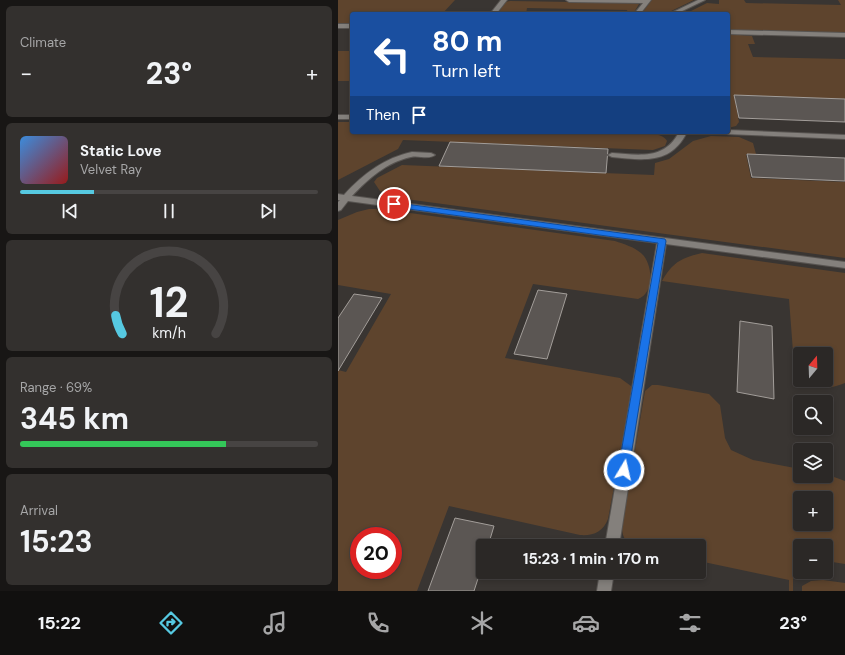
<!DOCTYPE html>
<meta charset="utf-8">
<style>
body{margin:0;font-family:"DM Sans",sans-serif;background:#33302e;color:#f1f3f6;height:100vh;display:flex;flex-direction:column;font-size:15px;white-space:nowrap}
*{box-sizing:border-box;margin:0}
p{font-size:13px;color:#a6a6a7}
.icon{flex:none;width:22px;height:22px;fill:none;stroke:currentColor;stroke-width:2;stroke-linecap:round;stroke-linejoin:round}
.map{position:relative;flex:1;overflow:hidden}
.side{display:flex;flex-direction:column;gap:6px;padding:6px;background:#181615;width:338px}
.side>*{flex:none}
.top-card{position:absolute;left:12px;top:12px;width:380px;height:122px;border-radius:4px;box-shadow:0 2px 6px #0003,0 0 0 1px #474443;background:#1a4fa0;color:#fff;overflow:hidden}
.needle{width:26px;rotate:19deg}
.controls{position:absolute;left:455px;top:347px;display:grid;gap:8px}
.controls a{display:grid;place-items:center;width:40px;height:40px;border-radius:4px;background:#2b2826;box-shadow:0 2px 6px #0003,0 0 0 1px #474443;font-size:20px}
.speed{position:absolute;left:12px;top:527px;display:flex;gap:8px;font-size:20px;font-weight:700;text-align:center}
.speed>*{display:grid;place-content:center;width:52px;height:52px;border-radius:50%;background:#2b2826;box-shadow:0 2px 6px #0003,0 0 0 1px #474443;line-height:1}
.speed .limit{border:6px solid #d22;background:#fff;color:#111}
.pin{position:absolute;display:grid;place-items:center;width:34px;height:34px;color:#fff;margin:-17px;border:2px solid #fff;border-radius:50%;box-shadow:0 1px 4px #0007}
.me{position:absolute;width:44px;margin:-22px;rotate:9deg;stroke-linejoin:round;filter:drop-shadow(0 0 3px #0008)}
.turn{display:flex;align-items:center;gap:14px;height:84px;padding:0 16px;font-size:18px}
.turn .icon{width:52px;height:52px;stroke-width:2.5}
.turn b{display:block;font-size:28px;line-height:34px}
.then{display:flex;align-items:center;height:38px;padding:0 16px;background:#0003;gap:8px;font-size:15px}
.big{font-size:30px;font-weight:700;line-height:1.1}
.side .card{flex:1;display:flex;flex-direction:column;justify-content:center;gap:6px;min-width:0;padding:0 14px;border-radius:6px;background:#33302e}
.side .dial{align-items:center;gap:0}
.dial svg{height:104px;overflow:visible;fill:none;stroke:#474443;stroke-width:7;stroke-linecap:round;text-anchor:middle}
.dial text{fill:#f1f3f6;stroke:none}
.song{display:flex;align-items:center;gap:12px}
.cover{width:48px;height:48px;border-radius:6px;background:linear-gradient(135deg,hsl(210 70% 55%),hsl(0 70% 35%))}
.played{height:4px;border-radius:2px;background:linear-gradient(90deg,#56c9e1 25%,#474443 25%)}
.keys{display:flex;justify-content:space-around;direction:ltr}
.heat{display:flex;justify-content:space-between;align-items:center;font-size:22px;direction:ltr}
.charge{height:6px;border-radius:3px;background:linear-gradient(90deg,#34c759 69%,#474443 0)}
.trip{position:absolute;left:138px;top:539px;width:230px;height:40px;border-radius:4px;background:#2b2826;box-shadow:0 2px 6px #0003,0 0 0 1px #474443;font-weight:700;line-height:40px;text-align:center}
.tab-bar{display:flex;height:64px;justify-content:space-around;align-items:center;background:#11100f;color:#a6a6a7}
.tab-bar .icon{width:28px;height:28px}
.tab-bar .on{color:#56c9e1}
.tab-bar b{font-size:18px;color:#f1f3f6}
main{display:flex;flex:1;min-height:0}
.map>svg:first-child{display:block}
</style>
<main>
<section class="side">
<div class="card"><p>Climate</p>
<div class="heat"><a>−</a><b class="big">23°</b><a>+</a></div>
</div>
<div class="card">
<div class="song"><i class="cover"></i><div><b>Static Love</b><p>Velvet Ray</p></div></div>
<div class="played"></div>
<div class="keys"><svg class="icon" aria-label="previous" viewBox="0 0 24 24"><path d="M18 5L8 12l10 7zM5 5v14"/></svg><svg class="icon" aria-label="pause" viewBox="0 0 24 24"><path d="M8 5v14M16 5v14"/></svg><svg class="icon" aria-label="next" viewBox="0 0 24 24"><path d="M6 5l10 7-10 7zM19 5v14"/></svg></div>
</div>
<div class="card dial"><svg viewBox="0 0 100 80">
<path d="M14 69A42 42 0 1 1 86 69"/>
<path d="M14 69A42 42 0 0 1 9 55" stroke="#56c9e1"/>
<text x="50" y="56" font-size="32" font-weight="700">12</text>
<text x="50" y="72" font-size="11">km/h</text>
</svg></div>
<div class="card"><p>Range · 69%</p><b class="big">345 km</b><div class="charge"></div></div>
<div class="card"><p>Arrival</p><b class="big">15:23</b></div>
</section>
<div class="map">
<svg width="507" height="591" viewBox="0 0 507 591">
<rect width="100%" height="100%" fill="#393532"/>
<!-- green -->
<path fill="#5e442d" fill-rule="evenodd" d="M0,0h117l-13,14h-90v11h-14z
M314,0h42l-29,14h-24z
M381,0h25l2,3 95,2 -3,-5h7v33l-117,-2v-17h-43l22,-11 12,1z
M172,1l125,2 4,1 -6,10h-5l-1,-4 -100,-2 -1,6h-28l7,-12z
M390,34l24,2 3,8h-7l5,13 92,2v40l-111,-4 5,27 -3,4 -8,2z
M0,51h14v30h-14z
M0,122h14v10h261c12,0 49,-2 54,9l-2,5 -12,4 -250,-10 -5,9 -60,31z
M373,136l28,1 14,6 3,11h-10l5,24 94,4v76l-447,-60 -18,-7 -6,-9 3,-4 25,-13 252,10 1,-12 14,-4 24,-18z
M31,209h12l234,32c9,3 19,6 26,12 12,10 14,40 -3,46l-105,-15 -28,74 115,20 11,8 1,5 -24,128c-5,13 -15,17 -28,16l-131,-29 -32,85h-79v-221l8,2 45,-78 -53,-9v-65l19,-8zM21,536h34v34h-34z
M364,253l143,20v110c-16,7 -38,8 -50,-5l-6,-79 -127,-18c11,-19 19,-23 40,-28zM462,354h26v26h-26z
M314,385h6l51,9 11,11 5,33 6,12 22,10 47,9v7h26v-2l19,7v83l-19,-3v-15h-26v14l-7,6v25h-4v-11l-90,-19v-15h-67c-7,-5 -10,-10 -10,-19l23,-136zM462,498h26v26h-26z
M485,580l22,3v8h-43v-5l9,-5z"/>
<!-- building -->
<path fill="#5b5653" stroke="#a39e9a" d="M396,95l111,4v23l-106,-4z
M112,142l158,7 -2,24 -167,-7z
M409,154l98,4v23l-93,-4z
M200,290l29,4 -20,65 -33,-5z
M16,294l28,4 -44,73v-53z
M402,321l32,5 2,73 -37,-7z
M117,518l39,8 -6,20h-5v17l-9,28h-46z"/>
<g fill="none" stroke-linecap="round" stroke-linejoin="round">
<!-- lane casing -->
<g stroke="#575350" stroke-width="2">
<path id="lane" d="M163,0h6l-11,14h-6z
M228,0h85l-11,14h-6l9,-11 -74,-1z
M360,0h7l-29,14h-7z
M0,24h14v4h-14z
M390,30l117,3v4l-117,-3z
M0,115h14v4h-14z
M390,130l117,5v4l-119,-5 -4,-2h6z
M341,132h8c-16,33 -44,28 -75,25l-4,-2 4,-2c27,2 53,7 67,-21z
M74,152l19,1 4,2c-6,5 -17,0 -24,2 -24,5 -43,22 -59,39l493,66v6l-179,-24 -47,302h-14l52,-303 -309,-42 -7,9 -3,1v-9l2,-2h-2v-6l6,1c19,-21 40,-37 68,-43z
M262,572h14l-3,19h-14z"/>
</g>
<!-- lane -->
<use href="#lane" fill="#84807c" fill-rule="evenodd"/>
</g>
<!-- route -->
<path fill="#1a73e8" stroke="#114b97" d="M53,202l274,37 1,2 -38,233 -4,1 -4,-1 -2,-4 40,-227 -264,-36 -4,-3z"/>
</svg>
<div class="controls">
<a><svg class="needle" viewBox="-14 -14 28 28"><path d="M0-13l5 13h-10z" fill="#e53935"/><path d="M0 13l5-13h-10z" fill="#a6a6a7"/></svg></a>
<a><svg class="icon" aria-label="search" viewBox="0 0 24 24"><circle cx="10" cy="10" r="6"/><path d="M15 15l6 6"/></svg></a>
<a><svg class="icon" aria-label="layers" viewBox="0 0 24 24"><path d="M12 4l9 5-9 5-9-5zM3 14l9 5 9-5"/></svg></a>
<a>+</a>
<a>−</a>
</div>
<div class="speed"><div class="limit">20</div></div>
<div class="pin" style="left:56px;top:204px;background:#d93025"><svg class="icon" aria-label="arrive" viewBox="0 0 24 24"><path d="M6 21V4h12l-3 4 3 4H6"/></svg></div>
<svg class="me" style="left:286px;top:470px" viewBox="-20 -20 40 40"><circle r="17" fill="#1a73e8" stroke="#fff" stroke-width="3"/><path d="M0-11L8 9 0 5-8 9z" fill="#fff"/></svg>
<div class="trip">15:23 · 1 min · 170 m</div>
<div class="top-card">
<div class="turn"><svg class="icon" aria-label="left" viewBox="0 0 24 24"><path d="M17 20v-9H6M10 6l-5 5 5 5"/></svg><div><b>80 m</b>Turn left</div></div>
<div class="then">Then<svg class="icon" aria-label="arrive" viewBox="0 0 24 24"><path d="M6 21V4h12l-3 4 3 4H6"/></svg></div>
</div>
</div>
</main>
<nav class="tab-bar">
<b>15:22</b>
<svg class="icon on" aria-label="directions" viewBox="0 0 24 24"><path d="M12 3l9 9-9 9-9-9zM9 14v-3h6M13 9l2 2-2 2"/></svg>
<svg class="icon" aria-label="music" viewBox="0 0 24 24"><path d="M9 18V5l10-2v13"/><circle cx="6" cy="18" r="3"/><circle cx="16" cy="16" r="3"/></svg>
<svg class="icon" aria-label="phone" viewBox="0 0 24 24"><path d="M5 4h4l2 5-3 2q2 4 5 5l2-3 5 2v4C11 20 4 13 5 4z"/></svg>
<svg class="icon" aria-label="climate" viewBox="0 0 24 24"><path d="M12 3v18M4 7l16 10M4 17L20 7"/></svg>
<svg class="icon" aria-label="car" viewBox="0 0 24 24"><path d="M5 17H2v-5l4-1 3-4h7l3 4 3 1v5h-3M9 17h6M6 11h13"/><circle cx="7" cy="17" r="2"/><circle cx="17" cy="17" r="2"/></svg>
<svg class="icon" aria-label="filters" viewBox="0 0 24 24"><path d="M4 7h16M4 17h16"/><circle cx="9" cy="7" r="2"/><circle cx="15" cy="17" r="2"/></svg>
<b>23°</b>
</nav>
